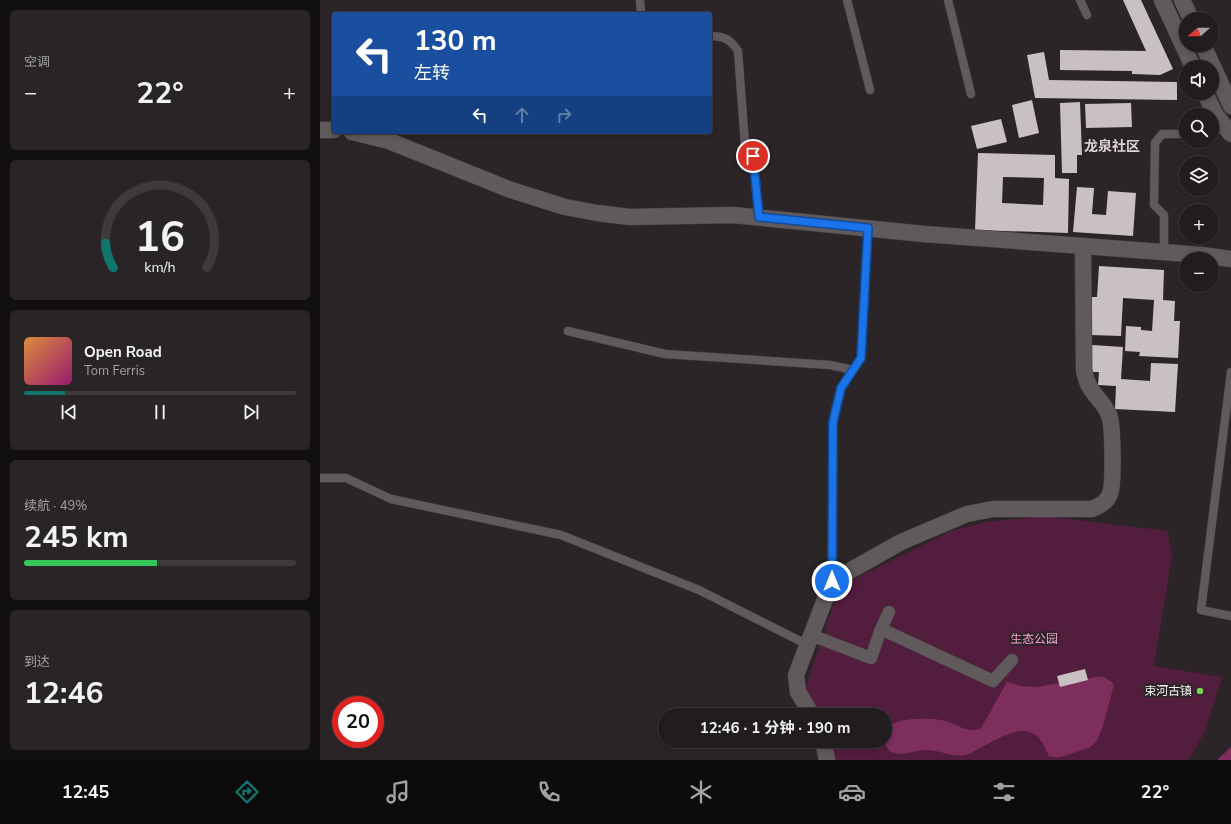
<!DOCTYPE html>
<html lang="zh">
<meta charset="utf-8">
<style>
body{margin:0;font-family:"Nunito Sans","Noto Sans SC",sans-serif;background:#292527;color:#f1f3f6;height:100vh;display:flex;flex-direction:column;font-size:15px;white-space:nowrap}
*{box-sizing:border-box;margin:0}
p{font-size:13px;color:#a2a1a4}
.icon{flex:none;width:22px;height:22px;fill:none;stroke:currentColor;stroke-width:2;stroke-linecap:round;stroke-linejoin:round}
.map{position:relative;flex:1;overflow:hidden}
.panel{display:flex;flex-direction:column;gap:10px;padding:10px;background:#120f10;width:320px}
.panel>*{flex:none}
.top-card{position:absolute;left:12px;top:12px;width:380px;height:122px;border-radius:4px;box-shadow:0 2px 6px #0003,0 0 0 1px #3e3a3c;background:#1a4fa0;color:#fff;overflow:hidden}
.needle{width:26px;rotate:249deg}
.controls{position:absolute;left:859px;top:12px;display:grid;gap:8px}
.controls a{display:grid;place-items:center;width:40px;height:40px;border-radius:50%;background:#211c1e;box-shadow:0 2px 6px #0003,0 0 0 1px #3e3a3c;font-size:20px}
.speed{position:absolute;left:12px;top:696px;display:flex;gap:8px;font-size:20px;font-weight:700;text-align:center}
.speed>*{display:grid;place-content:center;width:52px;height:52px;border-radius:50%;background:#211c1e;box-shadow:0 2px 6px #0003,0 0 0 1px #3e3a3c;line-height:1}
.speed .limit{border:6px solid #d22;background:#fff;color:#111}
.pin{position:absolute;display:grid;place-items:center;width:34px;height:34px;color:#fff;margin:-17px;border:2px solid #fff;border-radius:50%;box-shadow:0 1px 4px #0007}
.me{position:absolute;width:44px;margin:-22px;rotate:0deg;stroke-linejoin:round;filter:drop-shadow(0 0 3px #0008)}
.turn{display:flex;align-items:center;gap:14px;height:84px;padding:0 16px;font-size:18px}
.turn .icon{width:52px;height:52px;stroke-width:2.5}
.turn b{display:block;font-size:28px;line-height:34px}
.lanes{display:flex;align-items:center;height:38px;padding:0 16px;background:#0003;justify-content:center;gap:20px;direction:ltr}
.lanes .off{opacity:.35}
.big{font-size:30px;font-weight:700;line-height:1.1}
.panel .card{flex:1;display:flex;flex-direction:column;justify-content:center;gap:6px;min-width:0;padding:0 14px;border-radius:6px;background:#292527}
.panel .dial{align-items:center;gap:0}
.dial svg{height:104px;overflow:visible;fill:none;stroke:#3e3a3c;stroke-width:7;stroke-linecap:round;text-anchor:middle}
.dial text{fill:#f1f3f6;stroke:none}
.song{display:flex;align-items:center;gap:12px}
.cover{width:48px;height:48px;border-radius:6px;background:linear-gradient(135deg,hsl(30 70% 55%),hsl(320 70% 35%))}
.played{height:4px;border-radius:2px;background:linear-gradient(90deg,#0f766e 15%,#3e3a3c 15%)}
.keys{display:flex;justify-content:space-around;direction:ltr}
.heat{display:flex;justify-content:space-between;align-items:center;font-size:22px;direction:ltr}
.charge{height:6px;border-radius:3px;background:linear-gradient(90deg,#34c759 49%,#3e3a3c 0)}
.trip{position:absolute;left:338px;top:708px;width:234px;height:40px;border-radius:20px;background:#211c1e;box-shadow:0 2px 6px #0003,0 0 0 1px #3e3a3c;font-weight:700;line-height:40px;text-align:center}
.tab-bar{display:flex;height:64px;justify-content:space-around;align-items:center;background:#0d0b0c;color:#a2a1a4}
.tab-bar .icon{width:28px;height:28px}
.tab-bar .current{color:#0f766e}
.tab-bar b{font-size:18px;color:#f1f3f6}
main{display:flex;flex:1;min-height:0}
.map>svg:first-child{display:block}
</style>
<main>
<section class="panel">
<div class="card"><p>空调</p>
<div class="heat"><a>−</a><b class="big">22°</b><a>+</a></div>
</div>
<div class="card dial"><svg viewBox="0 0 100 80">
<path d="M14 69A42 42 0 1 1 86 69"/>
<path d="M14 69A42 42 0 0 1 8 50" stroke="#0f766e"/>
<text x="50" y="56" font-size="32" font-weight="700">16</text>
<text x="50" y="72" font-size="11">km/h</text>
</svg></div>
<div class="card">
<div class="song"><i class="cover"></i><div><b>Open Road</b><p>Tom Ferris</p></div></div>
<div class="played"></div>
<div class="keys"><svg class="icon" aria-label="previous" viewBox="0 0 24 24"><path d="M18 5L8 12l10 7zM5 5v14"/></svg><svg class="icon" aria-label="pause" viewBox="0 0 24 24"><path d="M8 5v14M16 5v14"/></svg><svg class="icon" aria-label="next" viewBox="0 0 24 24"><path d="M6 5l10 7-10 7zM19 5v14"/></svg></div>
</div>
<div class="card"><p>续航 · 49%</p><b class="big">245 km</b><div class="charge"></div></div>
<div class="card"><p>到达</p><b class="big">12:46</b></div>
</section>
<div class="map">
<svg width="911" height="760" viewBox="0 0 911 760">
<rect width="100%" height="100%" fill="#2c2528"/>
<!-- green -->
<path fill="#531d3d" d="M726,516l122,15 4,26 -18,109 68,11 -16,52 -17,31h-355l-4,-19h55v-26h-66l-14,-26 35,-103 111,-55 35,-9z"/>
<!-- water -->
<path fill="#7d2e5d" d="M782,676l10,6 2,3 -11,41 -6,15 -8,7 -32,10 -8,-2c-3,-6 -6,-14 -11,-19 -20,-19 -54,13 -73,18 -13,3 -27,-6 -40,-5 -9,0 -28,8 -35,1 -7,-6 -5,-14 -5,-22 14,-12 44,-12 61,-8 13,4 22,13 35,7l26,-46 14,4 15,1z
M911,747v13h-14z"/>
<!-- building -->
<path fill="#c9c0c4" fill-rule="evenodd" d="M803,0h18l32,69 -13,6 -28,-1v-3l-72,-1v-20l86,1z
M724,52l5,28 128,2v18l-142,-2 -8,-43z
M712,100l7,33 -20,5 -7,-33z
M760,102l2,53h-5v18h-15l-2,-70z
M811,103l1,24 -46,1 -1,-24z
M681,119l6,23 -30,7 -6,-23z
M658,153l77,2v23l14,1 -1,54 -93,-3zM683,177l41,1 -1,27 -41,-2z
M757,187l17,1 -2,26 14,1 2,-24 28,2 -3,43 -60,-4z
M779,266l65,4 -1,30 12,1 -1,20h6l-2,37 -39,-2 1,-4 -15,-1 1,-25 15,1v3l11,1 2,-31 -31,-2 -2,38 -30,-1 1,-38h5z
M772,345l31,2 -2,32 29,2 1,-18 27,1 -3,48 -60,-3 1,-23 -18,-1 1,-13h-8z
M765,669l3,11 -28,7 -3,-11z"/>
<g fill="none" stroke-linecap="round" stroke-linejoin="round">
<!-- service casing -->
<g stroke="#4a4447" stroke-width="9">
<path id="service" d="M320,0l1,14
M527,0l23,90
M628,0l23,94
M760,0l7,15
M390,36c14,0 20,3 28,15l7,94 8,11 6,61
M892,132l13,-5
M844,252v-37l-10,-10 1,-62 7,-9h24
M248,331l97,23 165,11 23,5
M911,372l-30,238 30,6
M0,478h26l45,21 170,36 138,55 109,55
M512,581l1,-159 8,-34 20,-30 7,-130"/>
</g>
<!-- pedestrian casing -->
<g stroke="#4a4447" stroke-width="13">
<path id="pedestrian" d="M569,612l-8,17 112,52 19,-21
M491,635l60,23 10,-29"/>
</g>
<!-- minor casing -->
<g stroke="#4a4447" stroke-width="17">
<path id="minor" d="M842,0l31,67
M862,0l9,19
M883,45l28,61
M885,93l10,21 16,20
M0,130h14
M32,132l37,9 122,49 54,17 32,6 33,4 103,-2 191,19 278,21 29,4
M492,715l-14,-23 -2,-17 36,-94 69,-39 66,-28 26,-5h99c8,-3 15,-7 18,-15 4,-11 3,-69 -1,-79 -8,-19 -21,-20 -25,-45l-1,-124
M503,741l4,19"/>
</g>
<!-- service -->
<use href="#service" stroke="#615a5d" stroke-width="8"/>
<!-- pedestrian -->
<use href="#pedestrian" stroke="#615a5d" stroke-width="12"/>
<!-- minor -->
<use href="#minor" stroke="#615a5d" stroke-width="16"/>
</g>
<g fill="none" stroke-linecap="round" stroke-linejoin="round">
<!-- route casing -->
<g stroke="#114b97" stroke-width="10">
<path id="route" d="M433,156l6,61 109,11 -7,130 -20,30 -8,34 -1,159"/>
</g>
<!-- route -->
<use href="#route" stroke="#1a73e8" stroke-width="7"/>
</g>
<!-- markers -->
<circle fill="#7dd154" stroke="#2c2528" stroke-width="1.5" cx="880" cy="691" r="4"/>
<g text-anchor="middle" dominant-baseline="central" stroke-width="4" stroke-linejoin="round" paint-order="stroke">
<!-- park labels -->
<g font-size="12" fill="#f99fcf" stroke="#2c2528">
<text x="714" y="639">生态公园</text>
</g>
<!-- poi labels -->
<g font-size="12" fill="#f3eef0" stroke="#2c2528" text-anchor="end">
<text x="872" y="691">束河古镇</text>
</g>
<!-- quarter labels -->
<g font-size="14" font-weight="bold" fill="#ddd4d8" stroke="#2c2528">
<text x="792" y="146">龙泉社区</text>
</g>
</g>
</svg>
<div class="controls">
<a><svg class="needle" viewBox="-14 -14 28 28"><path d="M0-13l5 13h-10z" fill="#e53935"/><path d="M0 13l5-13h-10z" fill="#a2a1a4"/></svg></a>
<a><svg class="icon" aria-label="sound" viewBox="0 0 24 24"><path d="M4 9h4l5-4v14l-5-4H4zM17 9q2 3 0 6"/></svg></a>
<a><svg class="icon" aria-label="search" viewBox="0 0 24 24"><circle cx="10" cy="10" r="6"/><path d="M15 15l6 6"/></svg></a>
<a><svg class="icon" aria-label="layers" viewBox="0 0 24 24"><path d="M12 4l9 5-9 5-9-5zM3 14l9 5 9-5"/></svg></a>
<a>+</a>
<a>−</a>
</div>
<div class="speed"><div class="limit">20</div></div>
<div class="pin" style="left:433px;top:156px;background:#d93025"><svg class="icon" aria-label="arrive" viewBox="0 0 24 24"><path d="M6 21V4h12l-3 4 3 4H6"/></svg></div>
<svg class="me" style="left:512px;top:581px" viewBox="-20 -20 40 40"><circle r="17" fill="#1a73e8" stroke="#fff" stroke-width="3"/><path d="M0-11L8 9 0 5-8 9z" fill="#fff"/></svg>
<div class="trip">12:46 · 1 分钟 · 190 m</div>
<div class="top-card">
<div class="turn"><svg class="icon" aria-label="left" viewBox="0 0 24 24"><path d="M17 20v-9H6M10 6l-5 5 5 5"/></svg><div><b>130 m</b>左转</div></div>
<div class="lanes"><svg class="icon" aria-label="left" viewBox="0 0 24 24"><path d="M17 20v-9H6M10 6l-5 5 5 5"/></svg><svg class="icon off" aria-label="ahead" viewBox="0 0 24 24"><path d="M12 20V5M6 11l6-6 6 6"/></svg><svg class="icon off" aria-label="right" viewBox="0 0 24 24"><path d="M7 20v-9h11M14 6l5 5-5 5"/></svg></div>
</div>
</div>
</main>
<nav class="tab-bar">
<b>12:45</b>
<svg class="icon current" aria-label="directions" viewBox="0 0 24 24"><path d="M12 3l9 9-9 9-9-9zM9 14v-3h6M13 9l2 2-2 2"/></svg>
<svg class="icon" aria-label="music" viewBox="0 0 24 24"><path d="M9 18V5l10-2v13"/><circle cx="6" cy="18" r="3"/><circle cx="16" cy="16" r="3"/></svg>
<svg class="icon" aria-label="phone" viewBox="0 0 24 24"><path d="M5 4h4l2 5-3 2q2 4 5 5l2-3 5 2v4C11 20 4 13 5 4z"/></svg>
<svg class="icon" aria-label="climate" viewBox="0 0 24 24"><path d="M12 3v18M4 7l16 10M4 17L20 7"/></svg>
<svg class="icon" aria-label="car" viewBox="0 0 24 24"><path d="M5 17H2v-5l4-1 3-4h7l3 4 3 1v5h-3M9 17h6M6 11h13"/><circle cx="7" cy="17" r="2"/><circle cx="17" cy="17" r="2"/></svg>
<svg class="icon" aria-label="filters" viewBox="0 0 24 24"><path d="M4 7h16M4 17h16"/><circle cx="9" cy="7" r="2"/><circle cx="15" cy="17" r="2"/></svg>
<b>22°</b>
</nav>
